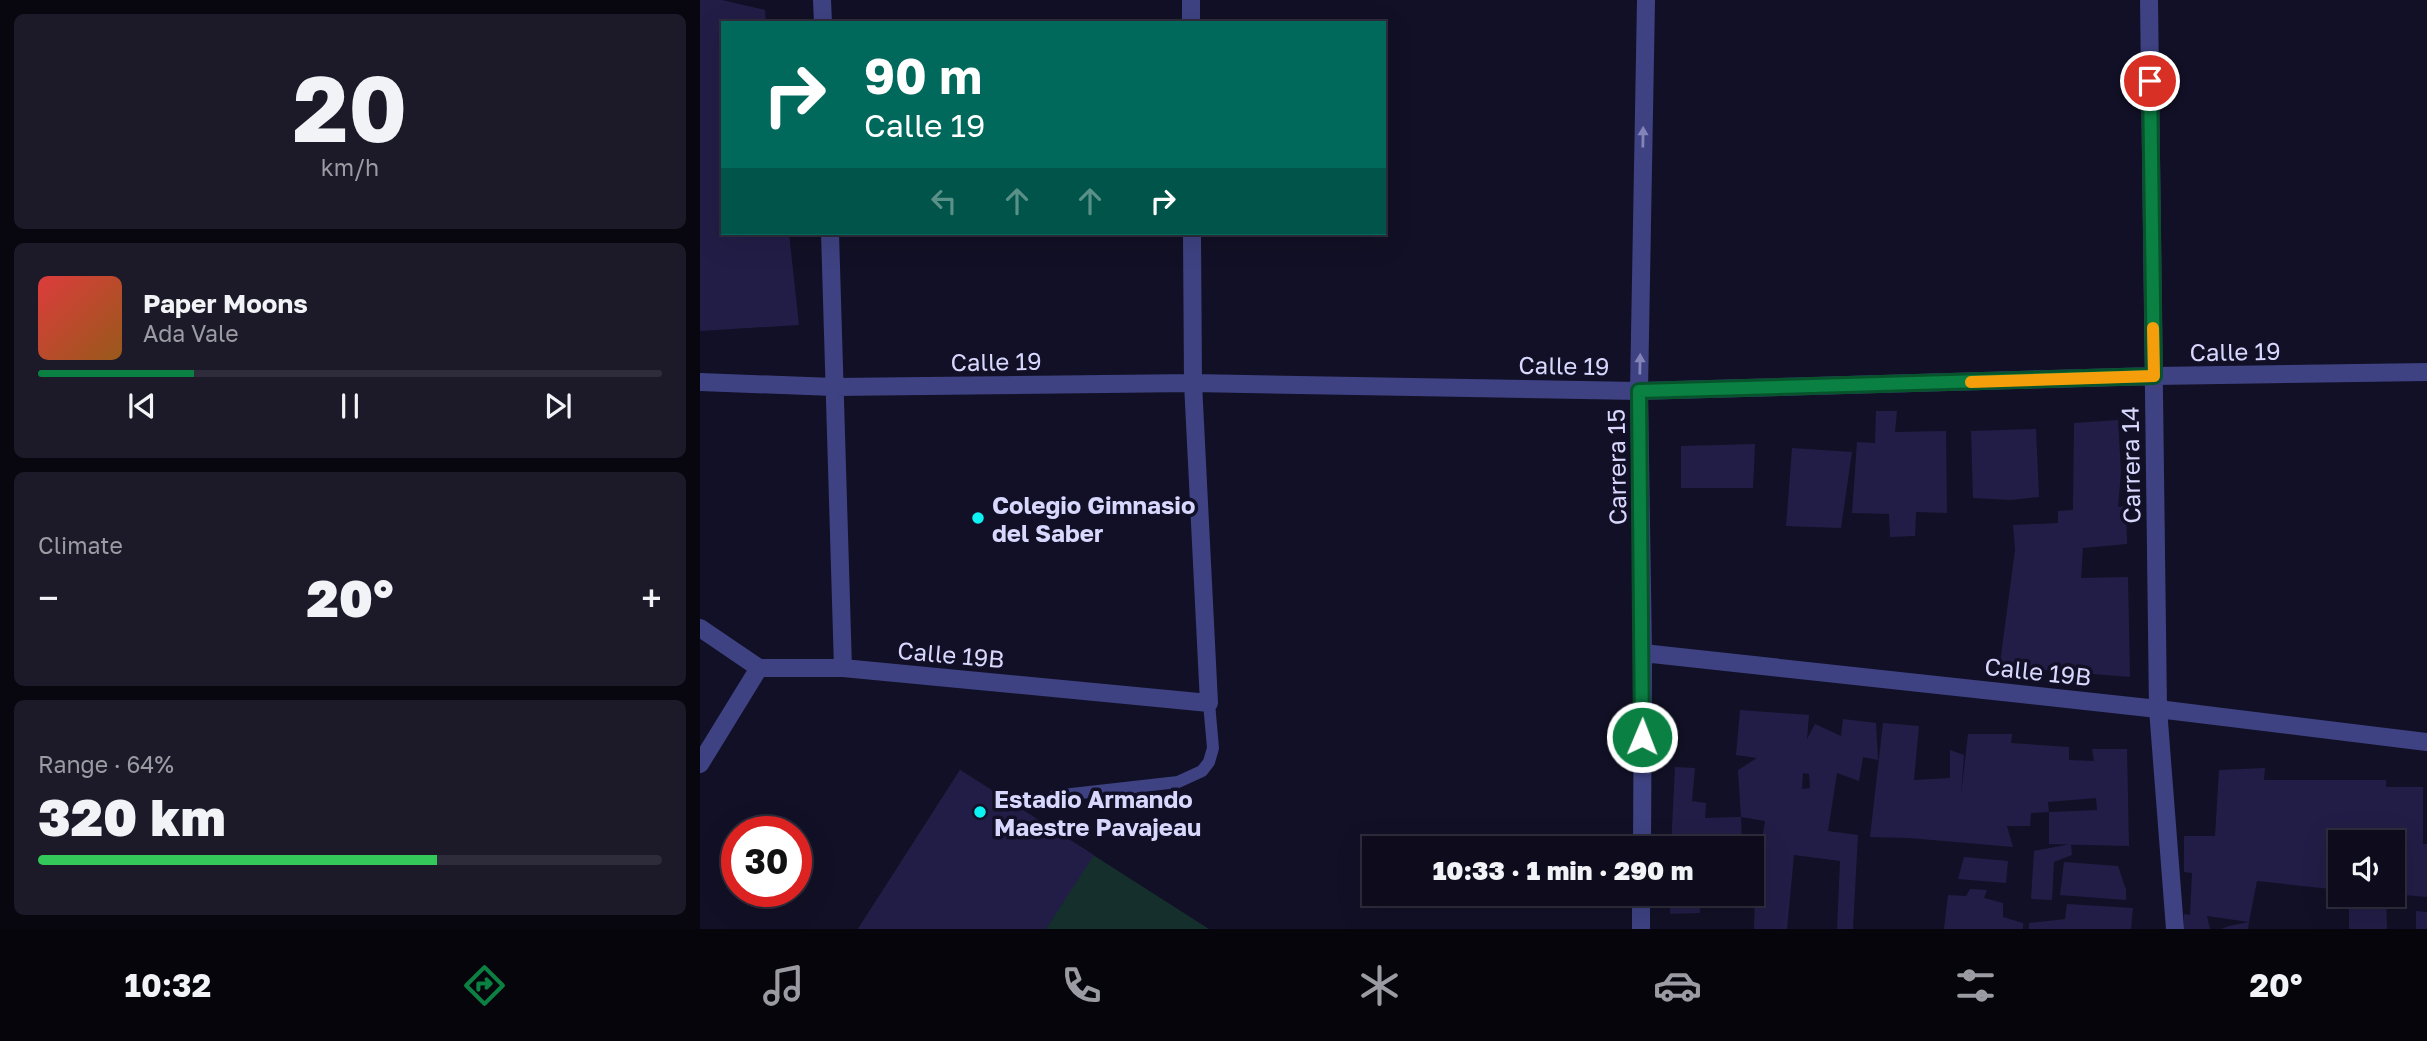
<!DOCTYPE html>
<meta charset="utf-8">
<style>
body{margin:0;font-family:"Golos Text",sans-serif;background:#1c1a29;color:#f1f3f6;height:100vh;display:flex;flex-direction:column;font-size:26px;white-space:nowrap}
*{box-sizing:border-box;margin:0}
p{font-size:23px;color:#9b9ba3}
.icon{flex:none;width:38px;height:38px;fill:none;stroke:currentColor;stroke-width:2;stroke-linecap:round;stroke-linejoin:round}
.map{position:relative;flex:1;overflow:hidden}
.drawer{display:flex;flex-direction:column;gap:14px;padding:14px;background:#08070f;width:700px}
.drawer>*{flex:none}
.banner{position:absolute;left:21px;top:21px;width:665px;height:214px;border-radius:0px;box-shadow:0 7px 28px #0002,0 0 0 2px #2e2c3b;background:#00695c;color:#fff;overflow:hidden}
.controls{position:absolute;left:1628px;top:830px;display:grid;gap:14px}
.controls a{display:grid;place-items:center;width:77px;height:77px;border-radius:0px;background:#0e0c1c;box-shadow:0 7px 28px #0002,0 0 0 2px #2e2c3b;font-size:35px}
.speed{position:absolute;left:21px;top:816px;display:flex;gap:14px;font-size:35px;font-weight:700;text-align:center}
.speed>*{display:grid;place-content:center;width:91px;height:91px;border-radius:50%;background:#0e0c1c;box-shadow:0 7px 28px #0002,0 0 0 2px #2e2c3b;line-height:1}
.speed .limit{border:10px solid #d22;background:#fff;color:#111}
.pin{position:absolute;display:grid;place-items:center;width:60px;height:60px;color:#fff;margin:-30px;border:4px solid #fff;border-radius:50%;box-shadow:0 2px 7px #0007}
.me{position:absolute;width:77px;margin:-38px;rotate:1deg;stroke-linejoin:round;filter:drop-shadow(0 0 5px #0008)}
.turn{display:flex;align-items:center;gap:24px;height:147px;padding:0 28px;font-size:32px}
.turn .icon{width:91px;height:91px;stroke-width:2.5}
.turn b{display:block;font-size:49px;line-height:60px}
.lanes{display:flex;align-items:center;height:66px;padding:0 28px;background:#0003;justify-content:center;gap:35px;direction:ltr}
.lanes .off{opacity:.35}
.big{font-size:52px;font-weight:800;line-height:1.1}
.drawer .widget{flex:1;display:flex;flex-direction:column;justify-content:center;gap:10px;min-width:0;padding:0 24px;border-radius:10px;background:#1c1a29}
.drawer .dial{align-items:center;gap:0}
.dial b{font-size:91px;line-height:1}
.song{display:flex;align-items:center;gap:21px}
.cover{width:84px;height:84px;border-radius:10px;background:linear-gradient(135deg,hsl(0 70% 55%),hsl(30 70% 35%))}
.played{height:7px;border-radius:4px;background:linear-gradient(90deg,#0b8043 25%,#2e2c3b 25%)}
.keys{display:flex;justify-content:space-around;direction:ltr}
.heat{display:flex;justify-content:space-between;align-items:center;font-size:38px;direction:ltr}
.charge{height:10px;border-radius:5px;background:linear-gradient(90deg,#34c759 64%,#2e2c3b 0)}
.trip{position:absolute;left:662px;top:836px;width:402px;height:70px;border-radius:0px;background:#0e0c1c;box-shadow:0 7px 28px #0002,0 0 0 2px #2e2c3b;font-weight:800;line-height:70px;text-align:center}
.tabs{display:flex;height:112px;justify-content:space-around;align-items:center;background:#06050b;color:#9b9ba3}
.tabs .icon{width:49px;height:49px}
.tabs .current{color:#0b8043}
.tabs b{font-size:32px;color:#f1f3f6}
main{display:flex;flex:1;min-height:0}
.map>svg:first-child{display:block}
</style>
<main>
<section class="drawer">
<div class="widget dial"><b>20</b><p>km/h</p></div>
<div class="widget">
<div class="song"><i class="cover"></i><div><b>Paper Moons</b><p>Ada Vale</p></div></div>
<div class="played"></div>
<div class="keys"><svg class="icon" aria-label="previous" viewBox="0 0 24 24"><path d="M18 5L8 12l10 7zM5 5v14"/></svg><svg class="icon" aria-label="pause" viewBox="0 0 24 24"><path d="M8 5v14M16 5v14"/></svg><svg class="icon" aria-label="next" viewBox="0 0 24 24"><path d="M6 5l10 7-10 7zM19 5v14"/></svg></div>
</div>
<div class="widget"><p>Climate</p>
<div class="heat"><a>−</a><b class="big">20°</b><a>+</a></div>
</div>
<div class="widget"><p>Range · 64%</p><b class="big">320 km</b><div class="charge"></div></div>
</section>
<div class="map">
<svg width="1727" height="929" viewBox="0 0 1727 929">
<rect width="100%" height="100%" fill="#121026"/>
<!-- green -->
<path fill="#142f2c" d="M260,770l249,159h-351z"/>
<!-- building -->
<path fill="#221d46" fill-rule="evenodd" d="M0,0h22l43,10 1,13h-43v210h66l10,92 -99,6z
M1176,411h21l-2,21 51,-1 1,82 -31,-1 -1,24 -25,1 -1,-23 -37,-1 5,-71 18,1z
M1418,420l3,52 -3,35 8,-1 1,38 -44,4 -2,30 47,-1 2,100 -85,-7 -45,-7 15,-113 -2,-25 45,-2v-12l15,-1 1,-87z
M1336,429l3,68 -28,3 -38,-2 -2,-67z
M1055,444l-2,44h-72v-42z
M1092,448l60,4 -11,76 -55,-2z
M1040,710l69,5 -2,24 8,-15 26,12 2,-17 33,4 2,37 -15,-3 -4,24 -22,-8 -9,58 30,4 -5,94h-16l3,-68 -46,-6 -7,74h-33l1,-46 10,-62 -24,-4 1,25 -34,-4v11l-37,-1 4,-81 20,1 -3,33 14,2 -1,15 36,-1 -3,-47 19,-12 -21,-3zM1103,773l6,1 1,14 -8,1z
M1183,723l36,3 -5,54 36,-2v-28l14,5 -3,40 7,-61h44l-1,9 58,4v13l25,1 -2,-12h35l2,97 -80,-2v-32l-18,1 -1,13h-23l6,21 -104,-9 -39,-1zM1396,798l1,12 -48,2 -1,-10z
M1565,768l-1,12h122v7h37v57h4v53l-35,-3v-52h-52v48l-83,-9 -8,41 -42,-6 3,13h-26v-15l6,1 2,-42 -8,-1v-36h31l4,-66z
M260,770l134,85 -48,74h-188z
M1371,844l1,11 -18,7 -2,38 -21,-1 3,-48z
M1264,857l44,4 -2,22 -48,-4z
M1364,862l54,4 8,24v10l-66,-5z
M1270,889l17,1 -3,8 19,5v14l20,6v6h-79l4,-34 18,1z
M970,894h31l-1,19 -30,1z
M1649,894h37l1,35h-38z
M1367,904l66,4 -2,21h-102v-6l36,-4z
M1716,911l11,1v17h-11z
M1549,922l-1,7h-27l8,-3z"/>
<g fill="none" stroke-linecap="round" stroke-linejoin="round">
<!-- lane -->
<path stroke="#3e4282" stroke-width="12" d="M354,796l124,-14 24,-11 7,-9 4,-14 -4,-45"/>
<!-- street -->
<path stroke="#3e4282" stroke-width="18" d="M122,0l1,23
M491,0v23
M1449,0l9,709 17,220
M130,233l13,435
M0,382l134,5 359,-4 446,8 515,-15 273,-4
M0,628l59,40h84l366,35 -16,-320 -1,-150
M943,653l515,56 269,33
M0,764l59,-96
M942,849l1,-196 -4,-262 7,-391
M941,929v-35"/>
</g>
<!-- one-way arrows -->
<defs><path id="oneway-solid" d="M-6-.8H1V-3.2L6.5 0L1 3.2V.8H-6Z" transform="scale(1.75)"/></defs>
<g fill="#8385b9">
<use href="#oneway-solid" transform="translate(943 137) rotate(-89)"/>
<use href="#oneway-solid" transform="translate(940 364) rotate(-89)"/>
</g>
<g fill="none" stroke-linecap="round" stroke-linejoin="round">
<!-- route casing -->
<g stroke="#07532c" stroke-width="18">
<path id="route" d="M942,737l-3,-346 515,-15 -4,-295"/>
</g>
<!-- route -->
<use href="#route" stroke="#0b8043" stroke-width="12"/>
<!-- slow -->
<path stroke="#f59e0b" stroke-width="12" d="M1271,382l183,-6 -1,-48"/>
</g>
<!-- markers -->
<g fill="#0df3f3" stroke="#121026" stroke-width="2.5">
<circle cx="278" cy="518" r="7"/>
<circle cx="280" cy="812" r="7"/>
</g>
<g text-anchor="middle" dominant-baseline="central" stroke-width="7" stroke-linejoin="round" paint-order="stroke">
<!-- street labels -->
<g font-size="24" fill="#d8d7fd" stroke="#121026">
<text transform="translate(1535 351) rotate(-1)">Calle 19</text>
<text transform="translate(296 361) rotate(-1)">Calle 19</text>
<text transform="translate(864 365) rotate(1)">Calle 19</text>
<text transform="translate(1430 465) rotate(-91)">Carrera 14</text>
<text transform="translate(916 467) rotate(-91)">Carrera 15</text>
<text transform="translate(251 654) rotate(5)">Calle 19B</text>
<text transform="translate(1338 671) rotate(6)">Calle 19B</text>
</g>
<!-- poi labels -->
<g font-size="24" font-weight="bold" fill="#d8d7fd" stroke="#121026" text-anchor="start">
<text x="292" y="504">Colegio Gimnasio<tspan x="292" dy="28">del Saber</tspan></text>
<text x="294" y="798">Estadio Armando<tspan x="294" dy="28">Maestre Pavajeau</tspan></text>
</g>
</g>
</svg>
<div class="controls">
<a><svg class="icon" aria-label="sound" viewBox="0 0 24 24"><path d="M4 9h4l5-4v14l-5-4H4zM17 9q2 3 0 6"/></svg></a>
</div>
<div class="speed"><div class="limit">30</div></div>
<div class="pin" style="left:1450px;top:81px;background:#d93025"><svg class="icon" aria-label="arrive" viewBox="0 0 24 24"><path d="M6 21V4h12l-3 4 3 4H6"/></svg></div>
<svg class="me" style="left:942px;top:737px" viewBox="-20 -20 40 40"><circle r="17" fill="#0b8043" stroke="#fff" stroke-width="3"/><path d="M0-11L8 9 0 5-8 9z" fill="#fff"/></svg>
<div class="trip">10:33 · 1 min · 290 m</div>
<div class="banner">
<div class="turn"><svg class="icon" aria-label="right" viewBox="0 0 24 24"><path d="M7 20v-9h11M14 6l5 5-5 5"/></svg><div><b>90 m</b>Calle 19</div></div>
<div class="lanes"><svg class="icon off" aria-label="left" viewBox="0 0 24 24"><path d="M17 20v-9H6M10 6l-5 5 5 5"/></svg><svg class="icon off" aria-label="ahead" viewBox="0 0 24 24"><path d="M12 20V5M6 11l6-6 6 6"/></svg><svg class="icon off" aria-label="ahead" viewBox="0 0 24 24"><path d="M12 20V5M6 11l6-6 6 6"/></svg><svg class="icon" aria-label="right" viewBox="0 0 24 24"><path d="M7 20v-9h11M14 6l5 5-5 5"/></svg></div>
</div>
</div>
</main>
<nav class="tabs">
<b>10:32</b>
<svg class="icon current" aria-label="directions" viewBox="0 0 24 24"><path d="M12 3l9 9-9 9-9-9zM9 14v-3h6M13 9l2 2-2 2"/></svg>
<svg class="icon" aria-label="music" viewBox="0 0 24 24"><path d="M9 18V5l10-2v13"/><circle cx="6" cy="18" r="3"/><circle cx="16" cy="16" r="3"/></svg>
<svg class="icon" aria-label="phone" viewBox="0 0 24 24"><path d="M5 4h4l2 5-3 2q2 4 5 5l2-3 5 2v4C11 20 4 13 5 4z"/></svg>
<svg class="icon" aria-label="climate" viewBox="0 0 24 24"><path d="M12 3v18M4 7l16 10M4 17L20 7"/></svg>
<svg class="icon" aria-label="car" viewBox="0 0 24 24"><path d="M5 17H2v-5l4-1 3-4h7l3 4 3 1v5h-3M9 17h6M6 11h13"/><circle cx="7" cy="17" r="2"/><circle cx="17" cy="17" r="2"/></svg>
<svg class="icon" aria-label="filters" viewBox="0 0 24 24"><path d="M4 7h16M4 17h16"/><circle cx="9" cy="7" r="2"/><circle cx="15" cy="17" r="2"/></svg>
<b>20°</b>
</nav>
